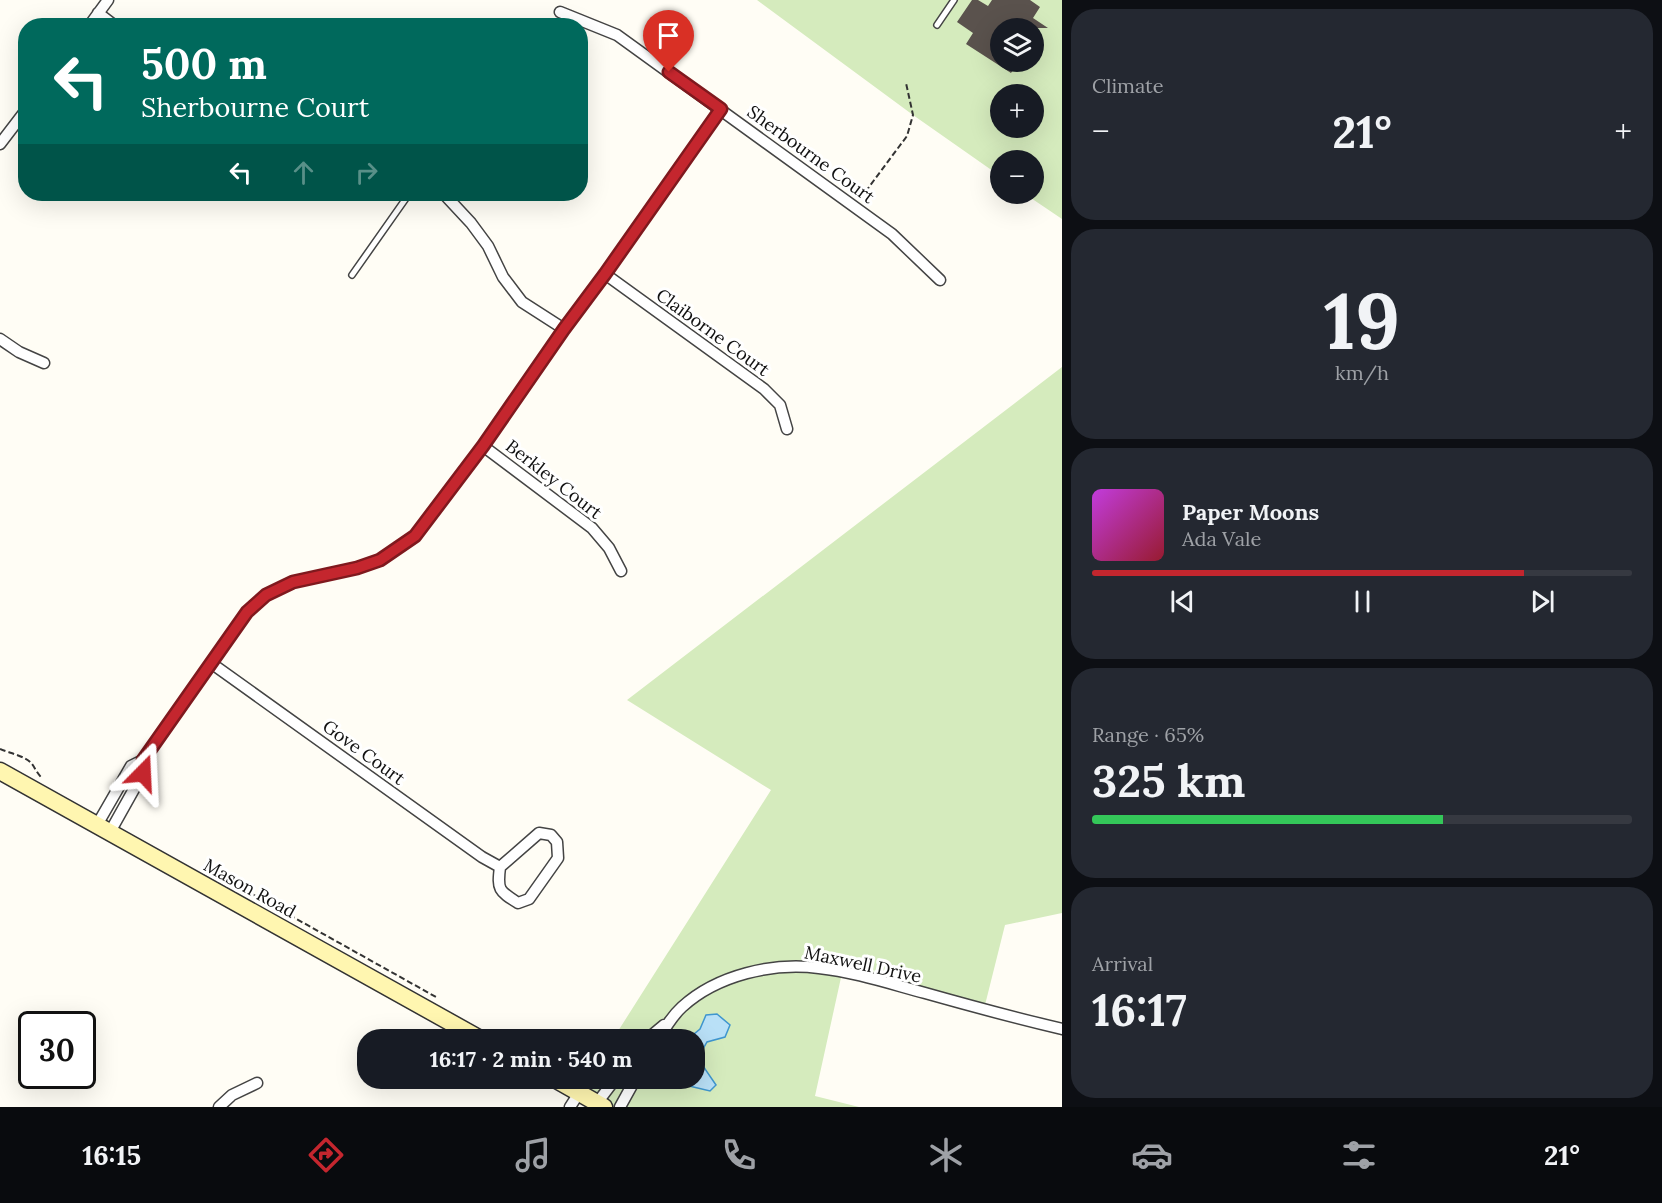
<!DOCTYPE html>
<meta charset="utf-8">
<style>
body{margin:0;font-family:Lora,serif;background:#242831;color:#f1f3f6;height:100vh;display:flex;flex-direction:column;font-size:22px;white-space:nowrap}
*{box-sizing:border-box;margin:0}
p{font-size:20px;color:#9ea1a6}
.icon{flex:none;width:33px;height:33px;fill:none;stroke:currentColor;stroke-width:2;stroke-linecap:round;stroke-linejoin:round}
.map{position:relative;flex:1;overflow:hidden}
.panel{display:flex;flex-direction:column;gap:9px;padding:9px;background:#0d0f14;width:600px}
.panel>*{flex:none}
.hud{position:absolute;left:18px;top:18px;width:570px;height:183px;border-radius:24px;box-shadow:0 6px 24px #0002;background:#00695c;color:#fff;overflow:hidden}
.fabs{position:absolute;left:990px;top:18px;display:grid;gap:12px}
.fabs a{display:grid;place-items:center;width:54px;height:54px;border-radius:50%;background:#171b24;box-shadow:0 6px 24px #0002;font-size:30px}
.speed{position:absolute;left:18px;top:1011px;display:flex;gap:12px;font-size:30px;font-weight:700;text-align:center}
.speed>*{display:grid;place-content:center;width:78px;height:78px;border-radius:50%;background:#171b24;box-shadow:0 6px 24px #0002;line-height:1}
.speed .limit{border:3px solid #111;border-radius:9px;background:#fff;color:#111}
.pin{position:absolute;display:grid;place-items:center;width:51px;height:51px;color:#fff;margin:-62px -26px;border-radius:50% 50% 50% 0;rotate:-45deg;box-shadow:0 0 6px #0007}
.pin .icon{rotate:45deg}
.me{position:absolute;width:66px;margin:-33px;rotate:21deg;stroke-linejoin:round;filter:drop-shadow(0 0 4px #0008)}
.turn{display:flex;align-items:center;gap:21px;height:126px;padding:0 24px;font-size:27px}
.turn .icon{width:78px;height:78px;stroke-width:2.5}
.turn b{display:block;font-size:42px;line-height:51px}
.lanes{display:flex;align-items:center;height:57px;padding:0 24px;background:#0003;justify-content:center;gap:30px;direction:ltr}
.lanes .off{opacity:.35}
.big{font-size:45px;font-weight:700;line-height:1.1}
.panel .widget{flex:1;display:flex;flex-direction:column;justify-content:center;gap:9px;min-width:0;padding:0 21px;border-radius:24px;background:#242831}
.panel .dial{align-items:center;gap:0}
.dial b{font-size:78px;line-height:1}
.song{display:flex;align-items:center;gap:18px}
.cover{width:72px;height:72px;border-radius:9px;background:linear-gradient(135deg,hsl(290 70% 55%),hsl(350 70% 35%))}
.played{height:6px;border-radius:3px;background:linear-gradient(90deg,#c4262e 80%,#363941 80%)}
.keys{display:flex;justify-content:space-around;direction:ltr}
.heat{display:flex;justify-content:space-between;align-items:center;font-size:33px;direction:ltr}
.charge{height:9px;border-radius:4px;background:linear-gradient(90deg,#34c759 65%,#363941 0)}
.trip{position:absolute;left:357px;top:1029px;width:348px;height:60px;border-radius:24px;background:#171b24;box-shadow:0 6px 24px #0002;font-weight:700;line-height:60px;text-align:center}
.dock{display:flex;height:96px;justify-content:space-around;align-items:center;background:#090b0e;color:#9ea1a6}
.dock .icon{width:42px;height:42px}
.dock .selected{color:#c4262e}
.dock b{font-size:27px;color:#f1f3f6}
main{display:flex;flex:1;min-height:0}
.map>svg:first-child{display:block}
</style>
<main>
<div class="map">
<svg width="1062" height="1107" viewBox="0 0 1062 1107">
<rect width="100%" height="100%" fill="#fffdf5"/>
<!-- green -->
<path fill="#d5ebbd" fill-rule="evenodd" d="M757,0h305v219l-37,-25h9v-34h-34v16l-87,-61zM1000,28h34v34h-34zM1000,94h34v34h-34z
M1062,367v546l-57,12 -21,84 -142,-36 -27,123 44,11h-255l-25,-14 9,-14 106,-1v-38l-81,-1 158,-249 -144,-90z"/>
<!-- water -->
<path fill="#b9e0f7" stroke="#3f96cf" stroke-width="1.5" d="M717,1014l13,11 -5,12 -18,5 -8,14 6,13 11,16 -6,6 -29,-7 -3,-5 16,-1v-38l-6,-1 12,-10 6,-14z"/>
<!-- building -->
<path fill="#5a524d" d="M972,0h6l10,6 4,-6h38l10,7 -7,11 15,10h-48v34h18l-7,11 -45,-29 7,-11 -16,-11z"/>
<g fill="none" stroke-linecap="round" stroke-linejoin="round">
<!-- lane casing -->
<g stroke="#444" stroke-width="8">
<path id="lane" d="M937,25l17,-25
M352,275l57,-81"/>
</g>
<!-- street casing -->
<g stroke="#444" stroke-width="13">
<path id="street" d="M560,12l57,23 275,199 48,46
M98,13l17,13
M89,26l19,-26
M0,144l26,-34
M444,194l27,29 17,23 15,31 19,25 42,27
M605,274l159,115 16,16 7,24
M0,339l19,13 25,11
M483,446l109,82 17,20 12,23
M211,663l271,194 18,10c-3,23 -1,24 18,36l11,-4 29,-41 -1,-16 -6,-7 -12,-2 -39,34
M97,825l34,-59 12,-6 104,-148 19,-17 27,-13 64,-14 23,-8 35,-24 68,-90 81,-117 41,-55 116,-165
M110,832l33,-59v-13
M646,1040l18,-15
M658,1040c7,-12 14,-24 24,-33 35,-32 91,-45 137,-39 36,4 72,16 106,25 46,13 91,25 137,36
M219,1107l13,-12 25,-12
M570,1107l9,-14
M594,1107l22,-29
M620,1107l16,-29"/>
</g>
<!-- secondary casing -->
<g stroke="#333" stroke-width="19">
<path id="secondary" d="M0,771l482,269
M553,1078l51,29"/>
</g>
<!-- path -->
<path stroke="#333" stroke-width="2" stroke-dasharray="6 3" stroke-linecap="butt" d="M860,199l47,-63 6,-21 -7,-32
M0,749c9,4 26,7 32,15 3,4 5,9 9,13
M250,893l186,104
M495,1032l13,8"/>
<!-- lane -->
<use href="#lane" stroke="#fff" stroke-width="5"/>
<!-- street -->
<use href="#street" stroke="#fff" stroke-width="10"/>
<!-- secondary -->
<use href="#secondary" stroke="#fff6b0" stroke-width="16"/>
</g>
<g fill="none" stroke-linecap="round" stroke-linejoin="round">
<!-- route casing -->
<g stroke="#7f191e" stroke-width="15">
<path id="route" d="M143,773v-13l104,-148 19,-17 27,-13 64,-14 23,-8 35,-24 68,-90 81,-117 41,-55 116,-165 -52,-37"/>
</g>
<!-- route -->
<use href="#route" stroke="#c4262e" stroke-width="10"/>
</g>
<g text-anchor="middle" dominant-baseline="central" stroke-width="6" stroke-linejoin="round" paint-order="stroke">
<!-- street labels -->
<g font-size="18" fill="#111" stroke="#fff">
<text transform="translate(811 154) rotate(36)">Sherbourne Court</text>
<text transform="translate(713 332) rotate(36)">Claiborne Court</text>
<text transform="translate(554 479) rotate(38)">Berkley Court</text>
<text transform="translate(364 752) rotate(36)">Gove Court</text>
<text transform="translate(250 888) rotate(29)">Mason Road</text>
<text transform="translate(863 964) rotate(12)">Maxwell Drive</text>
</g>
</g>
</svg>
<div class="fabs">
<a><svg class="icon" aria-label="layers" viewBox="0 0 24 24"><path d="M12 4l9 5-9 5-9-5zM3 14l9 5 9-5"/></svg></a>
<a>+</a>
<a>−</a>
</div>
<div class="speed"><div class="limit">30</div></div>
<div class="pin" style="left:669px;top:72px;background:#d93025"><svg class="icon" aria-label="arrive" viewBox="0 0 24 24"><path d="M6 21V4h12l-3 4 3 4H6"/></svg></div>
<svg class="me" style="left:143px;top:773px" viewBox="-20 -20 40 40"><path d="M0-17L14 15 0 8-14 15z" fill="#c4262e" stroke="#fff" stroke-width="4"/></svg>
<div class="trip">16:17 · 2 min · 540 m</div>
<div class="hud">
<div class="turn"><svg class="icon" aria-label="left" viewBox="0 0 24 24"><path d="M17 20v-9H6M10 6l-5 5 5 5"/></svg><div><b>500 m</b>Sherbourne Court</div></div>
<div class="lanes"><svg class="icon" aria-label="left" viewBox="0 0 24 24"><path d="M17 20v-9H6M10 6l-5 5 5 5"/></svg><svg class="icon off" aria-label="ahead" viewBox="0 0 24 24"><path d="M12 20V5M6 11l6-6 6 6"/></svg><svg class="icon off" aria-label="right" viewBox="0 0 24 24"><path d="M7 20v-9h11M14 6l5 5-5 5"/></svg></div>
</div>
</div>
<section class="panel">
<div class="widget"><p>Climate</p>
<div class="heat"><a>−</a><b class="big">21°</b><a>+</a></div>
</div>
<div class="widget dial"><b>19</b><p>km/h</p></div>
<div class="widget">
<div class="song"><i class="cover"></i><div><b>Paper Moons</b><p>Ada Vale</p></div></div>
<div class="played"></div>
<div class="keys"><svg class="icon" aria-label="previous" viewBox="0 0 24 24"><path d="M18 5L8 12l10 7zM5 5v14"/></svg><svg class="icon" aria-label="pause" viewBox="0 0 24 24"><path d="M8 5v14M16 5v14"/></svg><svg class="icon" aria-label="next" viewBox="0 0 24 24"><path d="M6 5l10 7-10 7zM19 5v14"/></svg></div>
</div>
<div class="widget"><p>Range · 65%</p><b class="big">325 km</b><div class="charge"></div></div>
<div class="widget"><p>Arrival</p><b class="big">16:17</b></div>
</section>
</main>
<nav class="dock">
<b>16:15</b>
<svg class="icon selected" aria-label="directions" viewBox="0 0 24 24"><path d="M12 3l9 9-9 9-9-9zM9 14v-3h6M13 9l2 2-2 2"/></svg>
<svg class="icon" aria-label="music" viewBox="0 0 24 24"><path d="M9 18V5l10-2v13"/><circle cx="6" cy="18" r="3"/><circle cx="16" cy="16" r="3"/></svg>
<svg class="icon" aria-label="phone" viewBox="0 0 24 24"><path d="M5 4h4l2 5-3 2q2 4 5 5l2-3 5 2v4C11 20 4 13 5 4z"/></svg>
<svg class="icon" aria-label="climate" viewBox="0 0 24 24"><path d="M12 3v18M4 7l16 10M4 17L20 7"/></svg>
<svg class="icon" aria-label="car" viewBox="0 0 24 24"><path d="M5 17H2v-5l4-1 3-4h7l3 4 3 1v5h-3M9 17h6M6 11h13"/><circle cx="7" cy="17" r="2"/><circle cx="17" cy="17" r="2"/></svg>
<svg class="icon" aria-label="filters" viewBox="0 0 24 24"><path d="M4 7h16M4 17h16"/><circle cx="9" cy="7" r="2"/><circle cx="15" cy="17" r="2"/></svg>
<b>21°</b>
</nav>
